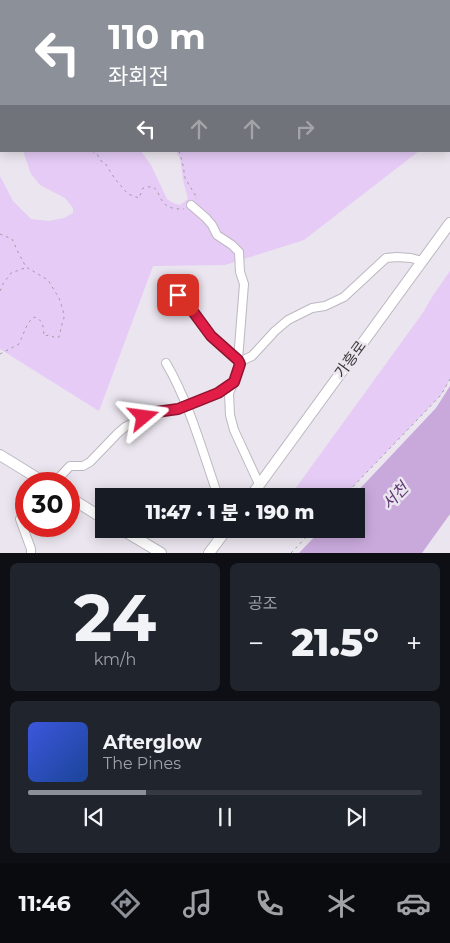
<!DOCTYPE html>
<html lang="ko">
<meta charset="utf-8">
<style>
body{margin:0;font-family:Montserrat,"Noto Sans KR",sans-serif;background:#20242c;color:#f1f3f6;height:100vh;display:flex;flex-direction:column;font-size:19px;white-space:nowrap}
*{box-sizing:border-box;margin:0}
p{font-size:16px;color:#9ea1a6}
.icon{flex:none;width:28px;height:28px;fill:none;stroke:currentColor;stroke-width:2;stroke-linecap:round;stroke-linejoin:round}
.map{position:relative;height:553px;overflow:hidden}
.drawer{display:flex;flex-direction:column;gap:10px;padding:10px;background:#0d0f14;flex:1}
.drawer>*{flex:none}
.top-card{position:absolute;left:0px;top:0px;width:450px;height:152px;box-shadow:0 2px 12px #0003;background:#8c9099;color:#fff;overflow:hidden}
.speed{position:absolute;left:15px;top:472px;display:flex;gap:10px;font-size:25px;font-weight:700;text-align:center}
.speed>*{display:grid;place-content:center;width:65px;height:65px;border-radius:50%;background:#171b24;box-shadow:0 2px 12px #0003;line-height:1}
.speed .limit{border:8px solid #d22;background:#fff;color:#111}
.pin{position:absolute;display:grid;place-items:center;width:42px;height:42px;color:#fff;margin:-21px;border-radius:10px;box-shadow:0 2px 8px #0006}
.me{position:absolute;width:55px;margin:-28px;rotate:74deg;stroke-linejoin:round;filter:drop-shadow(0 0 4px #0008)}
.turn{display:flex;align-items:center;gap:18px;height:105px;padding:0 25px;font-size:22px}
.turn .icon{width:65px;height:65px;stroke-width:2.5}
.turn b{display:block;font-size:35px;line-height:42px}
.lanes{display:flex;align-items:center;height:48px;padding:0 25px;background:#0003;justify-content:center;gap:25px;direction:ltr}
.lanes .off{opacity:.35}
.big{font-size:38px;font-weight:800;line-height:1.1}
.drawer .card{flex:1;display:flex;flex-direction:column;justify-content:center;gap:8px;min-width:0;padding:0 18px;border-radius:8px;background:#20242c}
.drawer .dial{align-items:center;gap:0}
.dial b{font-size:65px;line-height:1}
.song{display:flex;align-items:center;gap:15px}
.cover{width:60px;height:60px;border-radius:8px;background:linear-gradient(135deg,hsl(230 70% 55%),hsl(220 70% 35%))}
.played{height:5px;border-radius:2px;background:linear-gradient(90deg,#8c9099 30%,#363941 30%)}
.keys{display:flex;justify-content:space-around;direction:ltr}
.heat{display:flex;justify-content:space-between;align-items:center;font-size:28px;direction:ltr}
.drawer .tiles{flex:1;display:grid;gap:10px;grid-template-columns:1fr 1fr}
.card:last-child{grid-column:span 2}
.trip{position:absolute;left:95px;top:488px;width:270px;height:50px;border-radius:0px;background:#171b24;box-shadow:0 2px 12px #0003;font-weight:800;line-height:50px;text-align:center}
.tabs{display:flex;height:80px;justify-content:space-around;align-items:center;background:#090b0e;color:#9ea1a6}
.tabs .icon{width:35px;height:35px}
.tabs .selected{color:#8c9099}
.tabs b{font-size:22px;color:#f1f3f6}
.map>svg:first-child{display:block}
</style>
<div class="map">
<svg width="450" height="553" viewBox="0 0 450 553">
<rect width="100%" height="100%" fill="#eae5ee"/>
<!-- green -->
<path fill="#e5cbf6" d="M0,0h345l3,1h-347v79l-1,4z
M23,151h118l10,14 16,34 6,4 7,2 8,-6 -5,-19 -3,-22 -4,-7h243l-115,89 -79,25 -72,1 -54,145 -99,-62v-173l13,25 18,18 18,2 15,-3 9,-5v-5l-8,-10 -25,-13 -9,-11z
M450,271v108l-9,16 -97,101h-54l132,-182 12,-20z"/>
<!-- water -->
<path fill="#c9a9dc" d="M450,386v128l-28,39h-123l23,-24h34v-33h-3l83,-88z"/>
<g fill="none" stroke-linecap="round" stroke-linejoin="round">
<!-- street casing -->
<g stroke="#bdb8c0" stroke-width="10">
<path id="street" d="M191,205l15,13 6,7 5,10 15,10 7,7 1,20 4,12 -6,76
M164,287l14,8 8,7 25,34 27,24 2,4 -6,18 -5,11 1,22 4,15 25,54
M239,362l13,-6 23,-25 13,-11 24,-12 13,-2 19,-9 42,-39 11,-1 14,1 11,3
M166,363c23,39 37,90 52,133
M53,484l17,-18h13l7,-4 28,-29 7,-6 20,-10 12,-5 21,-3 24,-9 16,-7 14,-10
M26,510l-6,9 11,30v4"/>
</g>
<!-- secondary casing -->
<g stroke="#bdb8c0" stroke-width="12">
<path id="secondary" d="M0,455l47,29
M251,496l199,-273
M69,497l35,22
M121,529l40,24
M209,553l18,-24"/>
</g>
<!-- path -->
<path stroke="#a19da3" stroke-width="1" stroke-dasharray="2.5 4" stroke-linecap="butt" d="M4,0l1,1
M301,0l2,1
M319,0l1,1
M215,1l1,-1
M449,91h1
M449,97h1
M92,151l5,3 4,7 4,2 10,16 13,15 11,4 4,-10c17,-5 13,7 21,15 5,6 13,6 20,6
M179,151l4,14 2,13 12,20 -1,1
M0,234l12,5 6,13 8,15 22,13 11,18 4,12 1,8 -2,6 -3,13 -4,1 -5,-3 -6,1c-1,-9 0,-16 -10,-19l-6,6 -9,21 -19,10
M0,291l3,-7 8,-11 14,-5
M344,496l97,-101 9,-16
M291,553l23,-24"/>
<!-- street -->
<use href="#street" stroke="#fff" stroke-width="8"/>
<!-- secondary -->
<use href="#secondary" stroke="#fff" stroke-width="10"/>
</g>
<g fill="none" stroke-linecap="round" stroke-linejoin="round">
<!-- route casing -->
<g stroke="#92132f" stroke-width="12">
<path id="route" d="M144,417l12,-5 22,-3 40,-16 16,-11 6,-18 -2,-4 -27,-24 -25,-34 -8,-7"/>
</g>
<!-- route -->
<use href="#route" stroke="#e11d48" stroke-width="9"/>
</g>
<g text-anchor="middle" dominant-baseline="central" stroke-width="5" stroke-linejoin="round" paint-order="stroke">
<!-- street labels -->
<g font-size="15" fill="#3a383b" stroke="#eae5ee">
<text transform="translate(350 359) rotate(-54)">가흥로</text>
</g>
<!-- water labels -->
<g font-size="16" font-style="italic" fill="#603876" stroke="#eae5ee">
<text transform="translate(395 496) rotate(-46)">서천</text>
</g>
</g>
</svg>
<div class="speed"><div class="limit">30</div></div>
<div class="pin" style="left:178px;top:295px;background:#d93025"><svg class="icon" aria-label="arrive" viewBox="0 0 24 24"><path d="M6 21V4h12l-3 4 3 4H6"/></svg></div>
<svg class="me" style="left:144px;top:417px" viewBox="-20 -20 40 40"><path d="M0-17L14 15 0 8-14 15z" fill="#e11d48" stroke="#fff" stroke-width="4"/></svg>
<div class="trip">11:47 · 1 분 · 190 m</div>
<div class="top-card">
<div class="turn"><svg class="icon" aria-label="left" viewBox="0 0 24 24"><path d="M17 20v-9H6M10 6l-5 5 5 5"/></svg><div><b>110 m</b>좌회전</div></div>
<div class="lanes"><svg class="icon" aria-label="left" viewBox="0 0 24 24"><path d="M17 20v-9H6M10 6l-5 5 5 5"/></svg><svg class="icon off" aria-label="ahead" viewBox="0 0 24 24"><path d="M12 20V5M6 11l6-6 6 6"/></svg><svg class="icon off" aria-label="ahead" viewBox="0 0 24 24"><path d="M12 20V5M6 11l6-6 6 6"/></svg><svg class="icon off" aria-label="right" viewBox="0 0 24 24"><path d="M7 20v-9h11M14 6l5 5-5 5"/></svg></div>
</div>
</div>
<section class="drawer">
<div class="tiles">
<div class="card dial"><b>24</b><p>km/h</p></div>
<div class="card"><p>공조</p>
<div class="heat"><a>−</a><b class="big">21.5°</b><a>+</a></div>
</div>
<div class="card">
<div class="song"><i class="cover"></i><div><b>Afterglow</b><p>The Pines</p></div></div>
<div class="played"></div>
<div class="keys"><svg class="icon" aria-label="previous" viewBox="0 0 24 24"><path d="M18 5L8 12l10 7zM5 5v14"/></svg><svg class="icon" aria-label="pause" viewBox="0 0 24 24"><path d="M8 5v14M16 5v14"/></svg><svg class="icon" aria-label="next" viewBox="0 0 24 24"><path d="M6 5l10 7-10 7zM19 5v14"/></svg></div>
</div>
</div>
</section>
<nav class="tabs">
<b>11:46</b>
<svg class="icon selected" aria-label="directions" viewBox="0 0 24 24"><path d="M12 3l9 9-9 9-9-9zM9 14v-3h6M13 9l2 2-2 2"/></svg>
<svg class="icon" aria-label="music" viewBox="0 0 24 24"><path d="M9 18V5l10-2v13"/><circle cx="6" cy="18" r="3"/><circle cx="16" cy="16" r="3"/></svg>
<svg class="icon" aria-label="phone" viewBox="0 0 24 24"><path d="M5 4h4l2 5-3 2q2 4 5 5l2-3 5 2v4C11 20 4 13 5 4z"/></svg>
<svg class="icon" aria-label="climate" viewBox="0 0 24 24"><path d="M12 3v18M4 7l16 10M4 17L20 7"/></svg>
<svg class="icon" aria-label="car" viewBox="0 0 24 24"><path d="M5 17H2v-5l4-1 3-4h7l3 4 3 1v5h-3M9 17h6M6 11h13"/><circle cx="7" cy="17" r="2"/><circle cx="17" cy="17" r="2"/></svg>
</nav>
